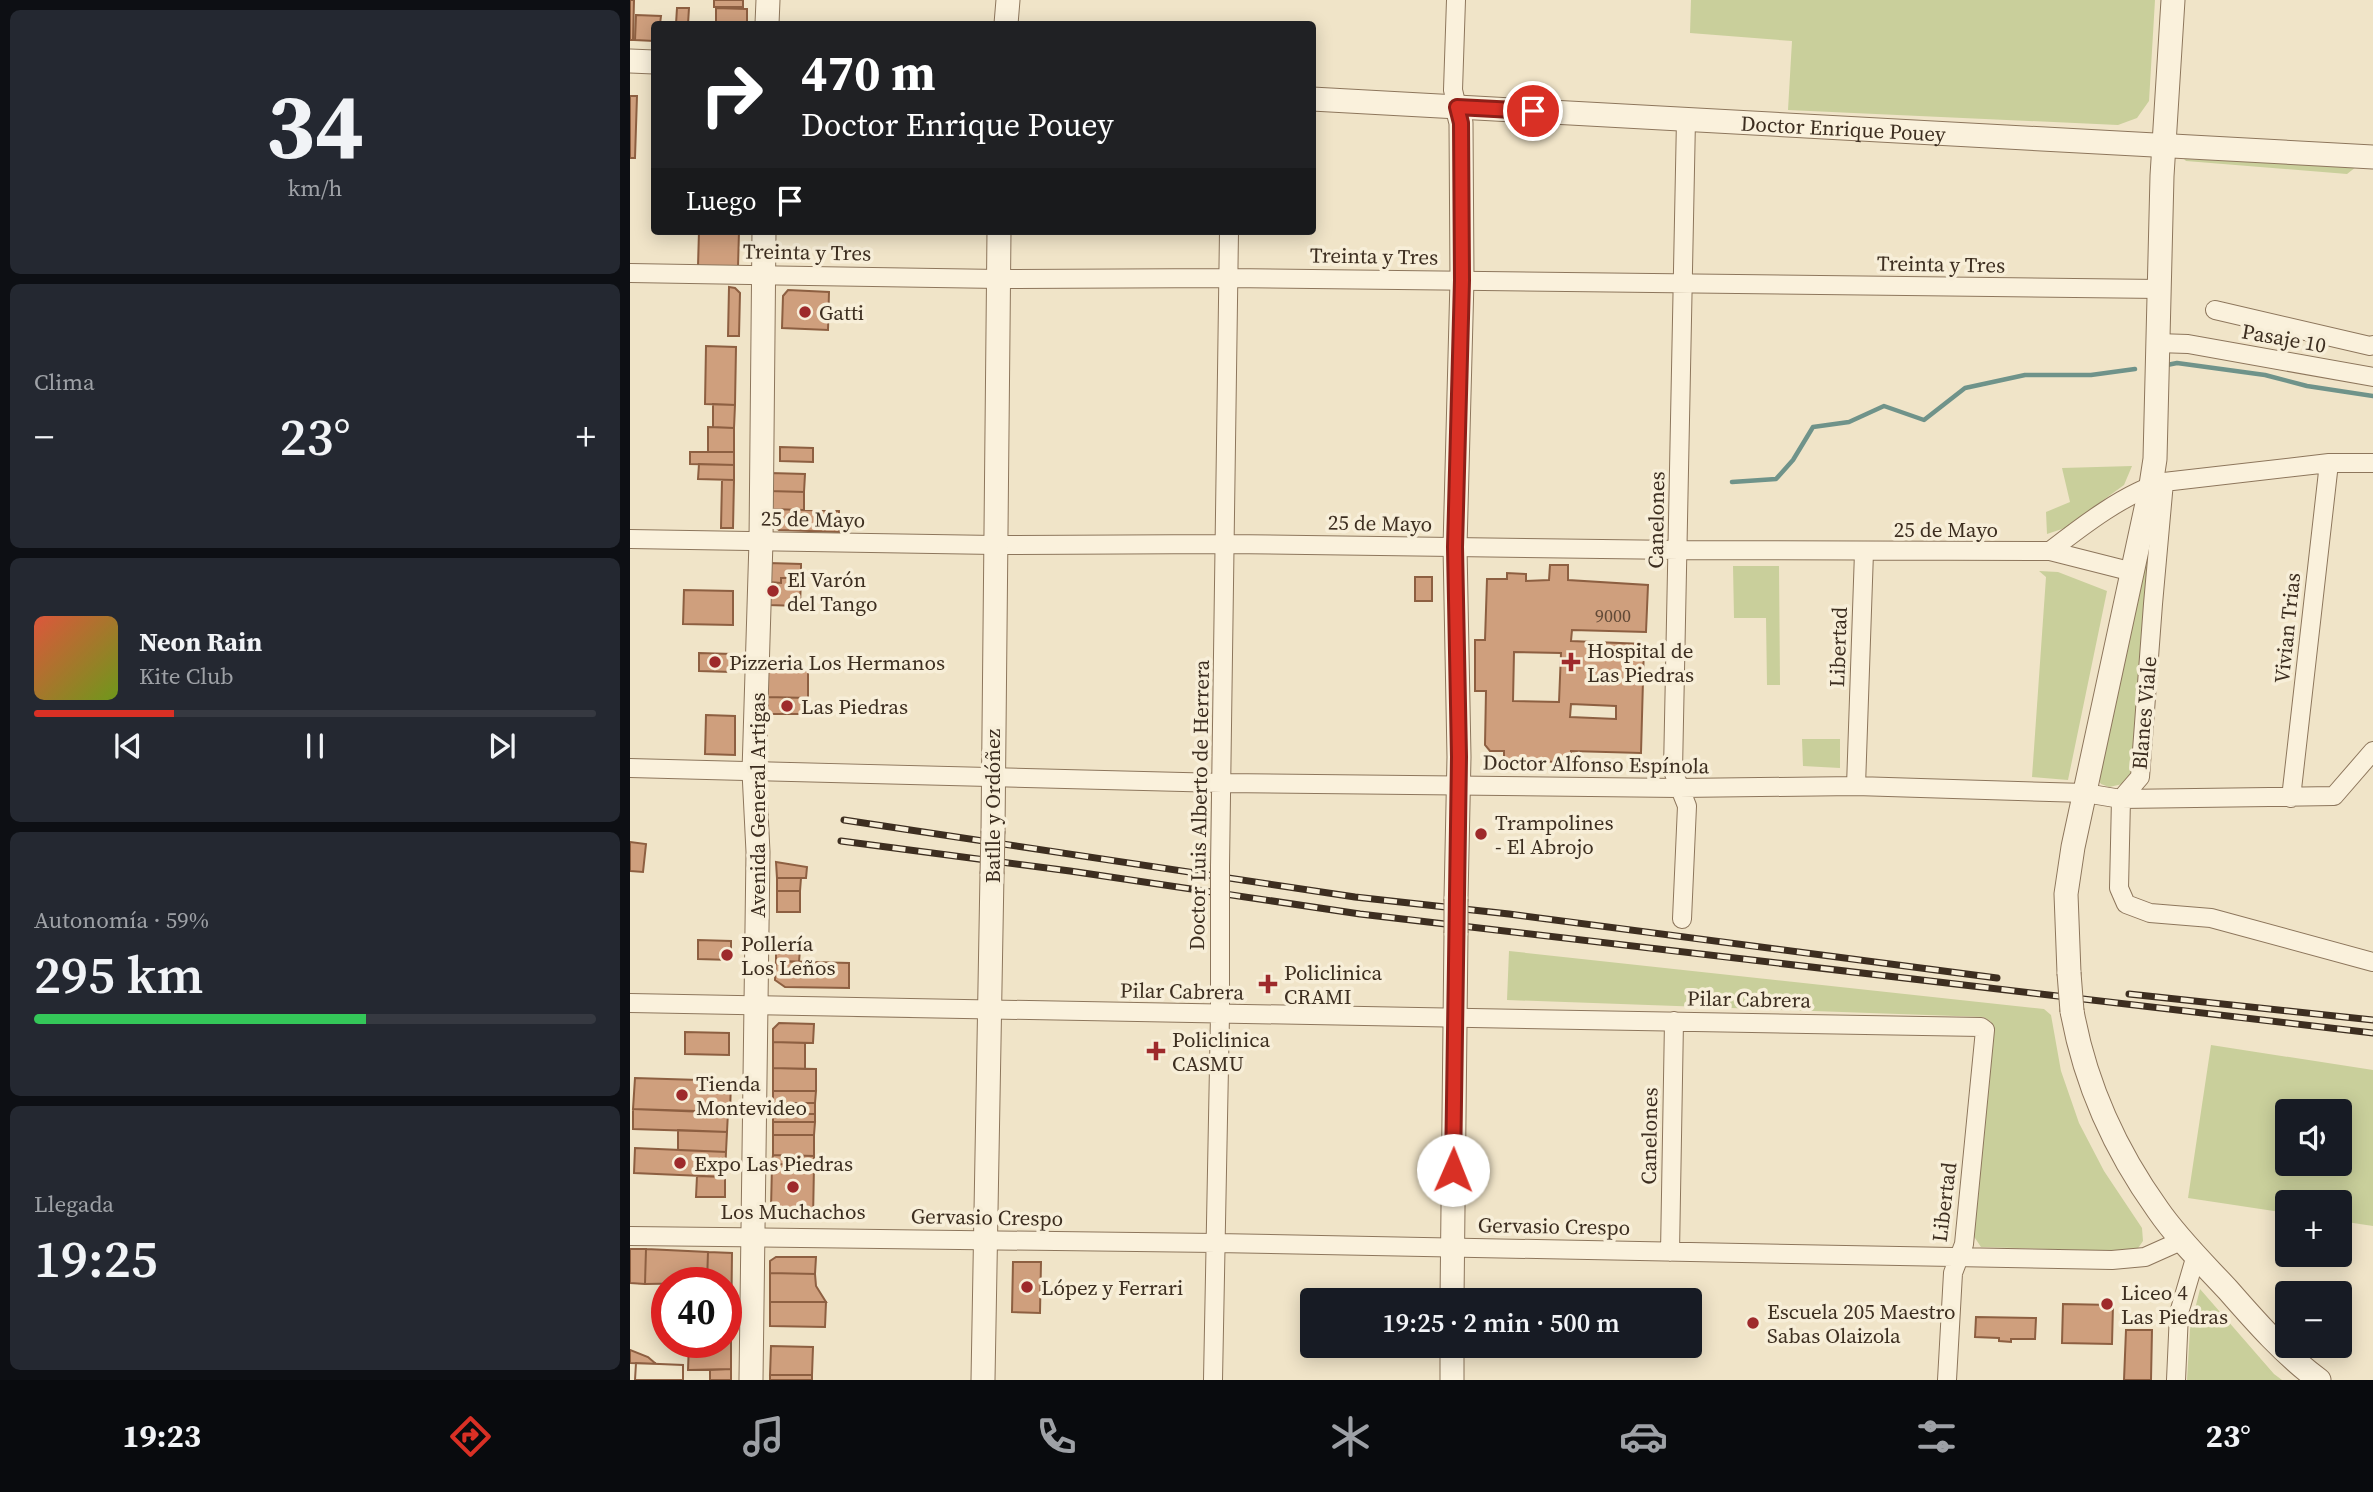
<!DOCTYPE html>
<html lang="es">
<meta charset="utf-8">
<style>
body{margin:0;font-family:"Source Serif 4",serif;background:#242831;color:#f1f3f6;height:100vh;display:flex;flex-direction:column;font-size:26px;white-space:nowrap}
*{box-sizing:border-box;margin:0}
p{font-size:23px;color:#9ea1a6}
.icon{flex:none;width:38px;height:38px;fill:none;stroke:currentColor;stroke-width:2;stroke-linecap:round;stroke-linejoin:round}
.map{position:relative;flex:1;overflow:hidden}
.side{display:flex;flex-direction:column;gap:10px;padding:10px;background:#0d0f14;width:630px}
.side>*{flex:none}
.banner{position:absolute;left:21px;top:21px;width:665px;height:214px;border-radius:7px;box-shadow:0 4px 18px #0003;background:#202124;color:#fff;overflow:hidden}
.fabs{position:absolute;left:1645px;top:1099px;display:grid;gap:14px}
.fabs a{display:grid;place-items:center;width:77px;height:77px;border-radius:7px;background:#171b24;box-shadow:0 4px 18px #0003;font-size:35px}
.speed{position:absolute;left:21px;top:1267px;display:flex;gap:14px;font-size:35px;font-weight:700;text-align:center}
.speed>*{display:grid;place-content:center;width:91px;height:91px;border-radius:50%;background:#171b24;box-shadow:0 4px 18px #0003;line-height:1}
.speed .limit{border:10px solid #d22;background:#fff;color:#111}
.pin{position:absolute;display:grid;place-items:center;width:60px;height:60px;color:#fff;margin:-30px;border:4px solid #fff;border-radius:50%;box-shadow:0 2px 7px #0007}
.me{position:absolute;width:77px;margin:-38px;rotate:1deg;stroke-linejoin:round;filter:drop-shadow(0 0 5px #0008)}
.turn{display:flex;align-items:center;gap:24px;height:147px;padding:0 35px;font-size:32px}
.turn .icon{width:91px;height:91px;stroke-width:2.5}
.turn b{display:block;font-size:49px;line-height:60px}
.then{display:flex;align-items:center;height:66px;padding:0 35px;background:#0003;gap:14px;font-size:26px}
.big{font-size:52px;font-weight:600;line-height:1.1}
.side .tile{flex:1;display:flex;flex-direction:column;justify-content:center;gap:10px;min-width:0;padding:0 24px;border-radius:10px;background:#242831}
.side .dial{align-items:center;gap:0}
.dial b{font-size:91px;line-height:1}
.song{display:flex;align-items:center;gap:21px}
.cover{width:84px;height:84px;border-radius:10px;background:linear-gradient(135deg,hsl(10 70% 55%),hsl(80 70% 35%))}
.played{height:7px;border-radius:4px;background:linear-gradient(90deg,#d93025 25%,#363941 25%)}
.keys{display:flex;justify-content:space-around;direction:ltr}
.heat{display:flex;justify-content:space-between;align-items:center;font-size:38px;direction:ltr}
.charge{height:10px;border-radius:5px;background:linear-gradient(90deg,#34c759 59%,#363941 0)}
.trip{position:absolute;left:670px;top:1288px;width:402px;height:70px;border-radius:7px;background:#171b24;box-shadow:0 4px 18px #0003;font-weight:600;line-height:70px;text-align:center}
.tab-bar{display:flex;height:112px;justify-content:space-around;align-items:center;background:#090b0e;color:#9ea1a6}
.tab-bar .icon{width:49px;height:49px}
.tab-bar .selected{color:#d93025}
.tab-bar b{font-size:32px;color:#f1f3f6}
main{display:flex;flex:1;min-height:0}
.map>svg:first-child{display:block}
</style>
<main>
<section class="side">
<div class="tile dial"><b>34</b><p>km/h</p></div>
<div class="tile"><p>Clima</p>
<div class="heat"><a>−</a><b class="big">23°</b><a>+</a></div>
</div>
<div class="tile">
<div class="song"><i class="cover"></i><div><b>Neon Rain</b><p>Kite Club</p></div></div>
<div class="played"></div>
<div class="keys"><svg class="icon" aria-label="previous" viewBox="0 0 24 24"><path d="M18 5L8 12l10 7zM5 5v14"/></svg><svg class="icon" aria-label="pause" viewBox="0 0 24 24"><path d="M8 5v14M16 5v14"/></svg><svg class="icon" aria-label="next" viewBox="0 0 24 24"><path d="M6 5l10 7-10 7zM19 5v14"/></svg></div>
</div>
<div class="tile"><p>Autonomía · 59%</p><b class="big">295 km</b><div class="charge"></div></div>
<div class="tile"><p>Llegada</p><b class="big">19:25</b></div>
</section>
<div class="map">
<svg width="1743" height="1380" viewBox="0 0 1743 1380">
<rect width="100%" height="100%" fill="#f0e4c8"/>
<!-- green -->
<path fill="#c9cf9b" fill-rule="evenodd" d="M1061,0h464l-6,101 -12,17 -19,7 -330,-15 4,-69 -102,-8z
M1554,159l172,8 -9,7 -161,-13z
M1502,466l-8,19 -59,43 -18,6 -1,-22 24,-10 -8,-34z
M1525,500l-23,282 -23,5 -8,-3 -2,-3z
M1103,566h46l1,119h-13l-1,-67h-32z
M1409,571l19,1 49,19 -39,189 -36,-3 14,-200z
M1172,739h38v29l-37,-2z
M879,951l535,58 7,6 10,56 18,52 25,48 38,57 1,13 -7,10h-16l-139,-4 -8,-12 20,-207 -2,-6 -7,-5 -477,-17z
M1581,1045l162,25v156l-33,-5v-19h-53v11l-99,-15zM1657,1111h53v53h-53z
M1570,1289l74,85 8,6h-95l3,-51z"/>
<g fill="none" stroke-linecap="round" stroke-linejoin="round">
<!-- stream -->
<path stroke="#6f938a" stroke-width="4.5" d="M1537,365l10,-2 88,12 42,11 66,10
M1102,482l44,-3 17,-19 20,-33 36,-5 35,-16 40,14 41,-32 60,-13h66l44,-6"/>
</g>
<!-- building -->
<path fill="#cf9f7d" stroke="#8d5f41" stroke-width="2" fill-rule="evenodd" d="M0,0h4l-1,40h-3z
M84,0h29v7h-29z
M47,8h12l-1,16h-12z
M86,8l31,1v15h-31z
M6,15l25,1 -1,8h-6v17l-19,-1z
M0,96h7l-2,62h-5z
M69,231h40l-1,36 -40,-1z
M99,287l6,1 5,5 -1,43h-11z
M158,290l41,2 -1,38 -46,-2 1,-32z
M76,346l30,1 -1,58 -30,-1z
M83,404l22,1 -1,23 -21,-1z
M78,427l26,1v24h-26z
M150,447l33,1v14l-33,-1z
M60,452h44v13l-44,-1z
M69,464l35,1v15l-36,-1z
M140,473l35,1 -1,18 -35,-1z
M92,480h12l-1,48h-12z
M139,491l35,1v18l-35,-1z
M139,509l70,2v21l-60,-2 -10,-8z
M139,563l32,1v14h-20v5l-12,-1z
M920,565h18v15l80,5 -2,47 -74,-2 -1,11 73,3 -3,109 -70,-2v11l-67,-1v-10h-14l-5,-6 1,-54h-11v-51h10l2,-61h20v-6l19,1v7l23,-1zM884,652l47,1 -2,49 -46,-1zM941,704l45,2v13l-46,-2z
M785,577h17v24h-17z
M151,578h20l-1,28 -32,-1 1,-23 12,1z
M54,590l49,1v34l-50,-1z
M69,653l33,1 -1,18 -32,-1z
M137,670l41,1v27l-41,-1z
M137,697l41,1 -1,16h-41z
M76,715l29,1v39l-30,-1z
M0,842l16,2 -3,28 -13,-1z
M146,862l31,5 -1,11h-29z
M147,878h24l-1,13h-23z
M147,891h23v21h-23z
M68,940l33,1v19l-33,-1z
M146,949h24l-1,13 -23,-1z
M146,961l73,2v25l-64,-1 -10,-7z
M149,1023l35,1 -1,19 -40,-1v-13z
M55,1032l44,1v22l-44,-1z
M143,1042l32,1v26l-32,-1z
M143,1068l43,1v22h-43z
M5,1078l96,3 -1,32 -97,-4z
M143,1091h43l-1,12h-42z
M143,1103h42v11h-42z
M3,1109l95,3 -1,20 -94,-3z
M143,1114h42v8h-42z
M143,1122h42l-1,13h-41z
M48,1130l49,2 -1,20 -48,-2z
M143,1135h41v21l-41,-1z
M5,1148l91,4 -1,25 -91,-4z
M143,1155l41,1v9l-42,-1z
M142,1164l42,1 -1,55 -34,-1 -8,-10z
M67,1176l28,1v20h-29z
M0,1249h16l-1,35 -15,-1z
M16,1249l62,3 -1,31 -62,1z
M78,1252l24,1 -1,87h-5v-57h-19z
M146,1257h40l-1,17 -45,-1v-12z
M383,1262h28l-1,51 -28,-1z
M140,1273l45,1 1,12 10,16h-56z
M140,1302h56l-1,25 -55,-1z
M1433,1304l50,1 -1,39 -50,-1z
M1346,1317l60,1 -1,21h-24v3l-12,-1v-3l-24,-1z
M1496,1330h26l-1,50h-27z
M96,1340h5v29l-43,1 1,-28h37z
M141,1346l42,1 -1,28h-42z
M0,1350l18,7 8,7 -26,-1z
M6,1363l47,2v15h-48z
M6,1363l47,2v15h-48z
M101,1369v11h-21v-10z
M140,1375h42v5h-42z"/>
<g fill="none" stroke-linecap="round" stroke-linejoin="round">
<!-- minor casing -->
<g stroke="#8d765c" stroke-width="20">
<path id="minor" d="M826,0l-3,90 4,17
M0,273l369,6 229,-1 932,11
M1585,310l155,36 3,-1
M1527,343l31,1 185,33
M1534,482l165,-19h44
M0,539l365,6 231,-1 453,6 371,1 83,21
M1420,551c31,-24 76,-59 114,-69l-11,122 -13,173 -19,22 -2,89 7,16 24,9 61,5 162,44
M0,768l592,15 457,5 177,-2 229,7 36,6 213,-3 39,-45
M1226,786l8,-234
M1661,798l38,-335
M590,867l9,-636
M1052,919l5,-113 -14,-35 13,-652
M0,1003l1351,24 4,3 -21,214 -11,29 -6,107
M0,1236l586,7 896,17 33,-3 38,-17
M1040,1252l4,-231
M583,1380l7,-366v-108
M1546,1380l3,-67 17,-58"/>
</g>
<!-- tertiary casing -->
<g stroke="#8d765c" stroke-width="25">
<g id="tertiary">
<path d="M137,24l1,-24"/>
<path d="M376,24l2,-24"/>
<path d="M0,61l24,1"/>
<path id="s1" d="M682,99l1061,58"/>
<path d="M363,831l6,-600"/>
<path d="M826,899l3,-142 -4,-210 7,-267 -1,-157 -4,-16"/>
<path d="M1439,973l-3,-79 7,-47 78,-362 4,-26 7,-283 11,-176"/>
<path d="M1442,1011c13,72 43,139 86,199 20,29 46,54 70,80 28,32 57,65 91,90"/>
<path d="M822,1300l4,-367"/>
<path d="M121,1380l7,-528 -4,-80 7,-231 3,-310"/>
<path d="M353,1380l9,-506"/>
<path d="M822,1380v-34"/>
</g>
</g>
<!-- minor -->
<use href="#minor" stroke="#faf1dc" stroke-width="18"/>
<!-- tertiary -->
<use href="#tertiary" stroke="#faf1dc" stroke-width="23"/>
<!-- rail casing -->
<g stroke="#3d2e20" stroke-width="7">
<path id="rail" d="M214,820l511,77 154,17 488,64
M211,841l229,30 290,43 1013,119
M1499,994l244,26"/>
</g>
<!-- rail -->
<use href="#rail" stroke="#f7eed8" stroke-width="4.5" stroke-dasharray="13" stroke-linecap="butt"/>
<!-- minor-bridge casing -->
<g stroke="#8d765c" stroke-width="20" stroke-linecap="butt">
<path id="minor-bridge" d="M590,906v-39"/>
</g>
<!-- tertiary-bridge casing -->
<g stroke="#8d765c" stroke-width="25" stroke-linecap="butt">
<path id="tertiary-bridge" d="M362,874l1,-43
M826,933v-34
M1439,973l3,38"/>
</g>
<!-- minor-bridge -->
<use href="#minor-bridge" stroke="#faf1dc" stroke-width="18"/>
<!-- tertiary-bridge -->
<use href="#tertiary-bridge" stroke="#faf1dc" stroke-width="23"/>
</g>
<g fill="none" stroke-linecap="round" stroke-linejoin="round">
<!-- route casing -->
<g stroke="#8d1f18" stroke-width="18">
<path id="route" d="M823,1170l6,-413 -4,-210 7,-267 -1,-157 -4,-16 76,4"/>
</g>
<!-- route -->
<use href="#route" stroke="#d93025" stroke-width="12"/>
</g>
<!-- markers -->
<g fill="#9e2a2b" stroke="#f7eed8" stroke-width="2.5">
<circle cx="175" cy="312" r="7"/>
<circle cx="143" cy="591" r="7"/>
<circle cx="85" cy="662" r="7"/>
<path d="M937.5 651.5h7v7h7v7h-7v7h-7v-7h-7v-7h7z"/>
<circle cx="157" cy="706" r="7"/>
<circle cx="851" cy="834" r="7"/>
<circle cx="97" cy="955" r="7"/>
<path d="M634.5 973.5h7v7h7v7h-7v7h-7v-7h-7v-7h7z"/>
<path d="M522.5 1040.5h7v7h7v7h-7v7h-7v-7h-7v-7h7z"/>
<circle cx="52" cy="1095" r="7"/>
<circle cx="50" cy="1163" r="7"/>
<circle cx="163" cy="1187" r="7"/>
<circle cx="397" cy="1287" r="7"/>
<circle cx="1477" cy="1304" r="7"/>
<circle cx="1123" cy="1323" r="7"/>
</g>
<g text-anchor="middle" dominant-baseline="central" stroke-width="7" stroke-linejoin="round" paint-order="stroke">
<!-- number labels -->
<g font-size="18" fill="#624a37">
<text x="983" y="615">9000</text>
</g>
<!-- street labels -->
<g font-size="21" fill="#3d2e20" stroke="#f7eed8">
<text stroke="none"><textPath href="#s1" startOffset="532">Doctor Enrique Pouey</textPath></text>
<text transform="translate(177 252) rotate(1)">Treinta y Tres</text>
<text transform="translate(744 256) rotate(1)">Treinta y Tres</text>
<text transform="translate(1311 264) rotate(1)">Treinta y Tres</text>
<text transform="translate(1654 338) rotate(10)">Pasaje 10</text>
<text transform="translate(183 519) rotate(1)">25 de Mayo</text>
<text transform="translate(1026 520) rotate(-89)">Canelones</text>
<text transform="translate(750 523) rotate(1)">25 de Mayo</text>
<text x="1316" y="529">25 de Mayo</text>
<text transform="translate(1657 628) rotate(-84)">Vivian Trias</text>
<text transform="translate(1208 647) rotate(-88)">Libertad</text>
<text transform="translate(1514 713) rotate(-85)">Blanes Viale</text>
<text transform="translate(966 764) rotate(1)">Doctor Alfonso Espínola</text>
<text transform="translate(127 805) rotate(-90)">Avenida General Artigas</text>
<text transform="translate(569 805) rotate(-89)">Doctor Luis Alberto de Herrera</text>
<text transform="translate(362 806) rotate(-90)">Batlle y Ordóñez</text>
<text transform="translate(552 991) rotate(1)">Pilar Cabrera</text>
<text transform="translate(1119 999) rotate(1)">Pilar Cabrera</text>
<text transform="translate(1019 1136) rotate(-89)">Canelones</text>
<text transform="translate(1314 1202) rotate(-83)">Libertad</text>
<text transform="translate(357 1217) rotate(1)">Gervasio Crespo</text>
<text transform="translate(924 1226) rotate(1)">Gervasio Crespo</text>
</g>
<!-- poi labels -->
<g font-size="21" fill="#3d2e20" stroke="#f7eed8" text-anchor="start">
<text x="189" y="312">Gatti</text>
<text x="157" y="579">El Varón<tspan x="157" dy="24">del Tango</tspan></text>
<text x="957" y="650">Hospital de<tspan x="957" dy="24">Las Piedras</tspan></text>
<text x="99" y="662">Pizzeria Los Hermanos</text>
<text x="171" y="706">Las Piedras</text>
<text x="865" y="822">Trampolines<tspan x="865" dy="24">- El Abrojo</tspan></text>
<text x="111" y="943">Pollería<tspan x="111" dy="24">Los Leños</tspan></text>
<text x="654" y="972">Policlinica<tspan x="654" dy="24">CRAMI</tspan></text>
<text x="542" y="1039">Policlinica<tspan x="542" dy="24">CASMU</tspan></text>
<text x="66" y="1083">Tienda<tspan x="66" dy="24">Montevideo</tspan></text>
<text x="64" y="1163">Expo Las Piedras</text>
<text x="163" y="1211" text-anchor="middle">Los Muchachos</text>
<text x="411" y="1287">López y Ferrari</text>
<text x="1491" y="1292">Liceo 4<tspan x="1491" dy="24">Las Piedras</tspan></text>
<text x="1137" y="1311">Escuela 205 Maestro<tspan x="1137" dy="24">Sabas Olaizola</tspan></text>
</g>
</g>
</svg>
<div class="fabs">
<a><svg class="icon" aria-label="sound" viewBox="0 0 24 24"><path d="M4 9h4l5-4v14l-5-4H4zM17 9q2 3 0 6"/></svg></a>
<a>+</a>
<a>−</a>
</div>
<div class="speed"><div class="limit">40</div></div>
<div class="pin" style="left:903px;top:111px;background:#d93025"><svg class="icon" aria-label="arrive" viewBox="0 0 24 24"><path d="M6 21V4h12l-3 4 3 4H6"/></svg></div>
<svg class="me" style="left:823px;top:1170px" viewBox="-20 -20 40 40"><circle r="19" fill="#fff"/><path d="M0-13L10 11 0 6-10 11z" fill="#d93025"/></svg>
<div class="trip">19:25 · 2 min · 500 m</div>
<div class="banner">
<div class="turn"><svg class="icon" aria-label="right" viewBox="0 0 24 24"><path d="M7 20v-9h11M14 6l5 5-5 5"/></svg><div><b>470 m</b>Doctor Enrique Pouey</div></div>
<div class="then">Luego<svg class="icon" aria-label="arrive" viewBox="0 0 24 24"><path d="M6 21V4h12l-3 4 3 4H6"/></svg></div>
</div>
</div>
</main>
<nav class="tab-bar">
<b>19:23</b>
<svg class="icon selected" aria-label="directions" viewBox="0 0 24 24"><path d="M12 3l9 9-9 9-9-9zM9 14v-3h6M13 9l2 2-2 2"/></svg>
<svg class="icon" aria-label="music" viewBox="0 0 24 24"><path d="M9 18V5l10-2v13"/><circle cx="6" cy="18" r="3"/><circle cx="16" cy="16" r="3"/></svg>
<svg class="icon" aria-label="phone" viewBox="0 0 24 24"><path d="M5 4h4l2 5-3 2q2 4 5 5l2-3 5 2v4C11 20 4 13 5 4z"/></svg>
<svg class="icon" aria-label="climate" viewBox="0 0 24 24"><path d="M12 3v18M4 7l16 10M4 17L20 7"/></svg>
<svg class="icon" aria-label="car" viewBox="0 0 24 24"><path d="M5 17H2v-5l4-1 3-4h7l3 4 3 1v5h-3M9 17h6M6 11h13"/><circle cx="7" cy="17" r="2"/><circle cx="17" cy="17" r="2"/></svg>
<svg class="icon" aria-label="filters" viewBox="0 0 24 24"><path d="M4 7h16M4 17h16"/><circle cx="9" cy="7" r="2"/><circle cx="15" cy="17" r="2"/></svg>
<b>23°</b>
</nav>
